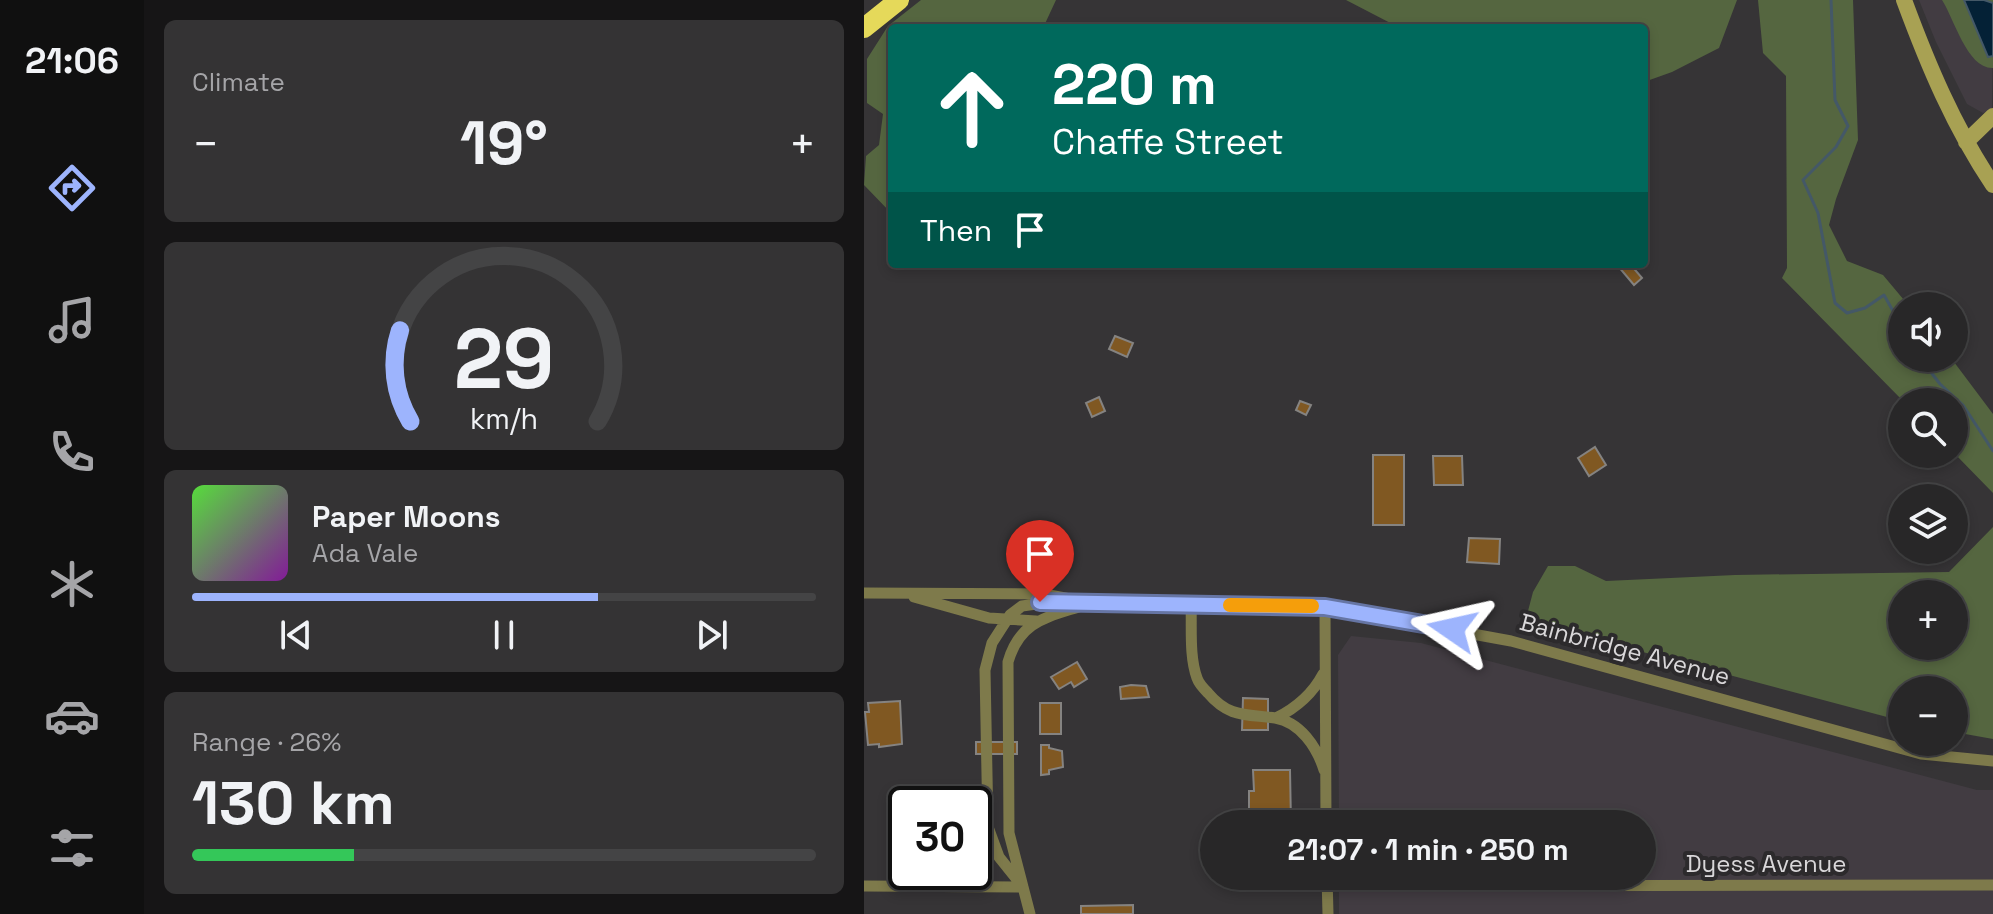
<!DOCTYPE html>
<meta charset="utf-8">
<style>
body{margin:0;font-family:"Space Grotesk",sans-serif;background:#343334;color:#f1f3f6;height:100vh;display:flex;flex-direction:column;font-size:30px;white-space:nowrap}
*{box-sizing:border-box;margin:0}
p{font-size:26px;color:#a5a5a8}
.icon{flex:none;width:44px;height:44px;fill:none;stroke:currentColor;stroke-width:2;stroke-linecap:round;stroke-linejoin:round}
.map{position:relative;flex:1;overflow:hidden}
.details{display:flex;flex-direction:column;gap:20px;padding:20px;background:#161516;width:720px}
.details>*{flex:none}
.top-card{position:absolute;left:24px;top:24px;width:760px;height:244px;border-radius:8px;box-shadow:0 4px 12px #0003,0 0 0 2px #444445;background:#00695c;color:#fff;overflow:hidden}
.fabs{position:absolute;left:1024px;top:292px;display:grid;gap:16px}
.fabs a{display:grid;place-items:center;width:80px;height:80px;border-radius:50%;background:#282728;box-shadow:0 4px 12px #0003,0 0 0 2px #444445;font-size:40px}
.speed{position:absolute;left:24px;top:786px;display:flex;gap:16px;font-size:40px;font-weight:700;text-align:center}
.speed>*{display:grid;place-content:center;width:104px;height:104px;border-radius:50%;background:#282728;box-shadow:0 4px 12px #0003,0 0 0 2px #444445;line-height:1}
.speed .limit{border:4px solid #111;border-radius:12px;background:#fff;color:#111}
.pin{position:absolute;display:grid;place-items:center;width:68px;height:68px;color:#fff;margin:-82px -34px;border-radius:50% 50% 50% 0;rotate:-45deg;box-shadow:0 0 8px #0007}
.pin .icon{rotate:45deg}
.me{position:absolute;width:88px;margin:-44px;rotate:281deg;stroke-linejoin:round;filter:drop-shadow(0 0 6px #0008)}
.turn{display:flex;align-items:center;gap:28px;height:168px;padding:0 32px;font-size:36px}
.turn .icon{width:104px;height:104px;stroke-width:2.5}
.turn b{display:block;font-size:56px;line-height:68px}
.then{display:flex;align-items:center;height:76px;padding:0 32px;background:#0003;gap:16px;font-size:30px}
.big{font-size:60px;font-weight:800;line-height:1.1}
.details .card{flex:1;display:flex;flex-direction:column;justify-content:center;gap:12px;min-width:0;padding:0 28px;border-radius:12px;background:#343334}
.details .dial{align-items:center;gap:0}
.dial svg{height:208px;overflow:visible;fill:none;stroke:#444445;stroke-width:7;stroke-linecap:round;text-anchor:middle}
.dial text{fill:#f1f3f6;stroke:none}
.song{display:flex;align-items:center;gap:24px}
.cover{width:96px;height:96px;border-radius:12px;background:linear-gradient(135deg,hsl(110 70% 55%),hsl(290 70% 35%))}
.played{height:8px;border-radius:4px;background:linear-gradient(90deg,#9db4fd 65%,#444445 65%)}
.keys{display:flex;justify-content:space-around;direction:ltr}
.heat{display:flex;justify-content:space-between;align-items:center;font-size:44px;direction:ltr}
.charge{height:12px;border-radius:6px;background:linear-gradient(90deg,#34c759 26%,#444445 0)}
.trip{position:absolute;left:336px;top:810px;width:456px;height:80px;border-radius:40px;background:#282728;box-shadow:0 4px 12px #0003,0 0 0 2px #444445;font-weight:800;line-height:80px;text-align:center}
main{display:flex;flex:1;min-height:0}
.tabs{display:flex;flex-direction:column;width:144px;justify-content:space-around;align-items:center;background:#101010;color:#a5a5a8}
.tabs .icon{width:56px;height:56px}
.tabs .active{color:#9db4fd}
.tabs b{font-size:36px;color:#f1f3f6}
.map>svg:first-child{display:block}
</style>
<main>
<nav class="tabs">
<b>21:06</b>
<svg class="icon active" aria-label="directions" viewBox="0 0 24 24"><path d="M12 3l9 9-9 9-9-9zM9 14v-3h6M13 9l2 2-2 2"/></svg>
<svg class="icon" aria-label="music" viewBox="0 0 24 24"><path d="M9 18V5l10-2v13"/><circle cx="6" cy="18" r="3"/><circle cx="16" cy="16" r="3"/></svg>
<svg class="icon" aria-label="phone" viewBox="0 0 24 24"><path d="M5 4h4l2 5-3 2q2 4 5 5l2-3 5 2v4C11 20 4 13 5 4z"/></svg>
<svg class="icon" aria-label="climate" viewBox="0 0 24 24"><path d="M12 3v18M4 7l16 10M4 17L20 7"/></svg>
<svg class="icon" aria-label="car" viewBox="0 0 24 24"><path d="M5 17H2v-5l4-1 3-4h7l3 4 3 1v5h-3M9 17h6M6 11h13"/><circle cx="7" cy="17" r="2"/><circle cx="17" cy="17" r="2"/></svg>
<svg class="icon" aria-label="filters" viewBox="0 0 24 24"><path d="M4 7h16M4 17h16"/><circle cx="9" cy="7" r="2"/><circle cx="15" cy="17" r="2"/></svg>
</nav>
<section class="details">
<div class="card"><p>Climate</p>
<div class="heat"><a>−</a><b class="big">19°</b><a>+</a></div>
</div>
<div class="card dial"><svg viewBox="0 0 100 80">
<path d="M14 69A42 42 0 1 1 86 69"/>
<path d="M14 69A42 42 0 0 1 10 34" stroke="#9db4fd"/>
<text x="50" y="56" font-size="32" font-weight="700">29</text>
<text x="50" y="72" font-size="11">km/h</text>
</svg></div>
<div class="card">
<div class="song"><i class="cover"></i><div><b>Paper Moons</b><p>Ada Vale</p></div></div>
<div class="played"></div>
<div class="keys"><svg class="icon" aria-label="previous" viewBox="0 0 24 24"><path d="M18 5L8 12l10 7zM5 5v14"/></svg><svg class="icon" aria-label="pause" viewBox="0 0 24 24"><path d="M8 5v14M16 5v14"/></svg><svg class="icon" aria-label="next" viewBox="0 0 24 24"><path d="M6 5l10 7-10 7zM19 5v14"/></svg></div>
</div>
<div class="card"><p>Range · 26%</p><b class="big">130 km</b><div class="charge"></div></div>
</section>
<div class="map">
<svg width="1129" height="914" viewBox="0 0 1129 914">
<rect width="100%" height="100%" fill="#363436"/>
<!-- built -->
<path fill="#423c42" d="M1055,0h74l-1,111 -9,2 -16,-9 -31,-62z
M487,636l70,7 556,147h16v124h-654v-38h303v-52h-303l-1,-169z"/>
<!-- green -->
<path fill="#556640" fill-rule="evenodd" d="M57,0h135l-13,28h-151v186l-28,-29 2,-29 13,-11 4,-31 -16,-11v-44l21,-33z
M482,0h391l-18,48 -47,24 -28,10v-54h-244z
M894,0h95l5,140 -22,59 -7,26 18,36 36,14 26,31h-7v52h49l42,56v79l-39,-40v-51h-50l-122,-124 5,-10 -1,-192 -23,-23z
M1078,0h51v68c-26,1 -39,-50 -51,-68z
M1129,527v212l-39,-7v-42h-52v31l-357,-95 -17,-15 5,-19 15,-26h27l31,15 129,-6 214,-3zM1090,594v52h-52v-52z"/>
<!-- water -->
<path fill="#042136" stroke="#445867" stroke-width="2" d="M1100,0h20l9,3v53l-5,1z"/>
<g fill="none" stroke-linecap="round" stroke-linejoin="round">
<!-- stream -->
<path stroke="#445867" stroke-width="3" d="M967,0l4,100 13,26 -12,21 -33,33 15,33 17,90 12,10 18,-5 19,-13 18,32
M1056,358l20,26 23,21 30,46"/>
</g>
<!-- building -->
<path fill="#805822" stroke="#858381" stroke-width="2" d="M756,264h10l12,14 -8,7 -16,-19z
M251,336l18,7 -6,14 -18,-8z
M235,397l6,14 -13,6 -6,-14z
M436,401l11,4 -5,10 -10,-5z
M731,447l11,18 -17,11 -11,-18z
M509,455h31v70h-31z
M569,456h29l1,29h-29z
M605,538l31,1 -1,25 -32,-2z
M213,662l10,17 -13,8 -3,-5 -12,7 -8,-12z
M267,685l15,1 3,11 -28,2 -1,-12z
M379,698l25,1v31h-26z
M36,701l2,43 -23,3v-3l-11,1 -3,-33h4l-1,-9z
M176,703h21v31h-21z
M112,742h41v12h-41z
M177,745h8v3l13,3 1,16 -14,3v4l-8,1z
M389,770h37l1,54h-37v-13h-5v-20h5z
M269,905v9h-52v-8z"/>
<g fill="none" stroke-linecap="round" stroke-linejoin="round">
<!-- street -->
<path stroke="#7e7a4b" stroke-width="11" d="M0,593l180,1 47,9 234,4 186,34 410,113 72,7
M50,597l75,21 47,3
M327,604c1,23 -2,52 6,74 2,6 7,11 11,15 21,25 38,21 67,25 25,4 42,29 49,52
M461,607l1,217
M412,718c20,-10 36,-23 47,-44
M463,876l1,38
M0,886l159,1
M482,886l647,-1
M159,887l-24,-30 -11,-30 -3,-157 7,-27 18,-28 12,-9 36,-5
M166,914l-21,-81 -1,-171c13,-45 44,-45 82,-59"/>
<!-- secondary -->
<path stroke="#a8a153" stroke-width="16" d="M1040,0c24,65 50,127 89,185
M1102,142l27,-26"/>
<!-- highway -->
<path stroke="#e5d95a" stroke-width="20" d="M0,28l35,-28"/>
</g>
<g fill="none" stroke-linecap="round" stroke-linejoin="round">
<!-- route casing -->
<g stroke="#6675a4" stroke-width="20">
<path id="route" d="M176,602l285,5 127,22"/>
</g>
<!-- route -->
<use href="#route" stroke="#9db4fd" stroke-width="14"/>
<!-- slow -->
<path stroke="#f59e0b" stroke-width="14" d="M366,605l82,1"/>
</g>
<g text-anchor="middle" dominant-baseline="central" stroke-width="8" stroke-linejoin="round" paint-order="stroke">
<!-- street labels -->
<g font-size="24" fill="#d9d7d9" stroke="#2c2a2c">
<text transform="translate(761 649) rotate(15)">Bainbridge Avenue</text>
<text x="902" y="863">Dyess Avenue</text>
</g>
</g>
</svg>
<div class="fabs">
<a><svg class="icon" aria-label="sound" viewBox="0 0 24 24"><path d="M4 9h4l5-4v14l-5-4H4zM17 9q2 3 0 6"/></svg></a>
<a><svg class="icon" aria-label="search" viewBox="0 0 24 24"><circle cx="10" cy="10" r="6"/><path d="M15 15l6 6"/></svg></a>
<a><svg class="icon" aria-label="layers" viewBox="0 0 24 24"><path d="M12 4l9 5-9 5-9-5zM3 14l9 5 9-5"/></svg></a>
<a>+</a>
<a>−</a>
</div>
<div class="speed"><div class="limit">30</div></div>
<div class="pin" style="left:176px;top:602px;background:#d93025"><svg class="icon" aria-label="arrive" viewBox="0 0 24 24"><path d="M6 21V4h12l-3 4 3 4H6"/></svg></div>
<svg class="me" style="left:588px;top:629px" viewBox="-20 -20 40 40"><path d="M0-17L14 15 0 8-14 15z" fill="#9db4fd" stroke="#fff" stroke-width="4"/></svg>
<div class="trip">21:07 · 1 min · 250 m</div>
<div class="top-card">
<div class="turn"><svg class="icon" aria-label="ahead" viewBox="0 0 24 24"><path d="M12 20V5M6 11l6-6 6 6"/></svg><div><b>220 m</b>Chaffe Street</div></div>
<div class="then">Then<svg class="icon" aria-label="arrive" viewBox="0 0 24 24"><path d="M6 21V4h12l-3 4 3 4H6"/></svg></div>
</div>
</div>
</main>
